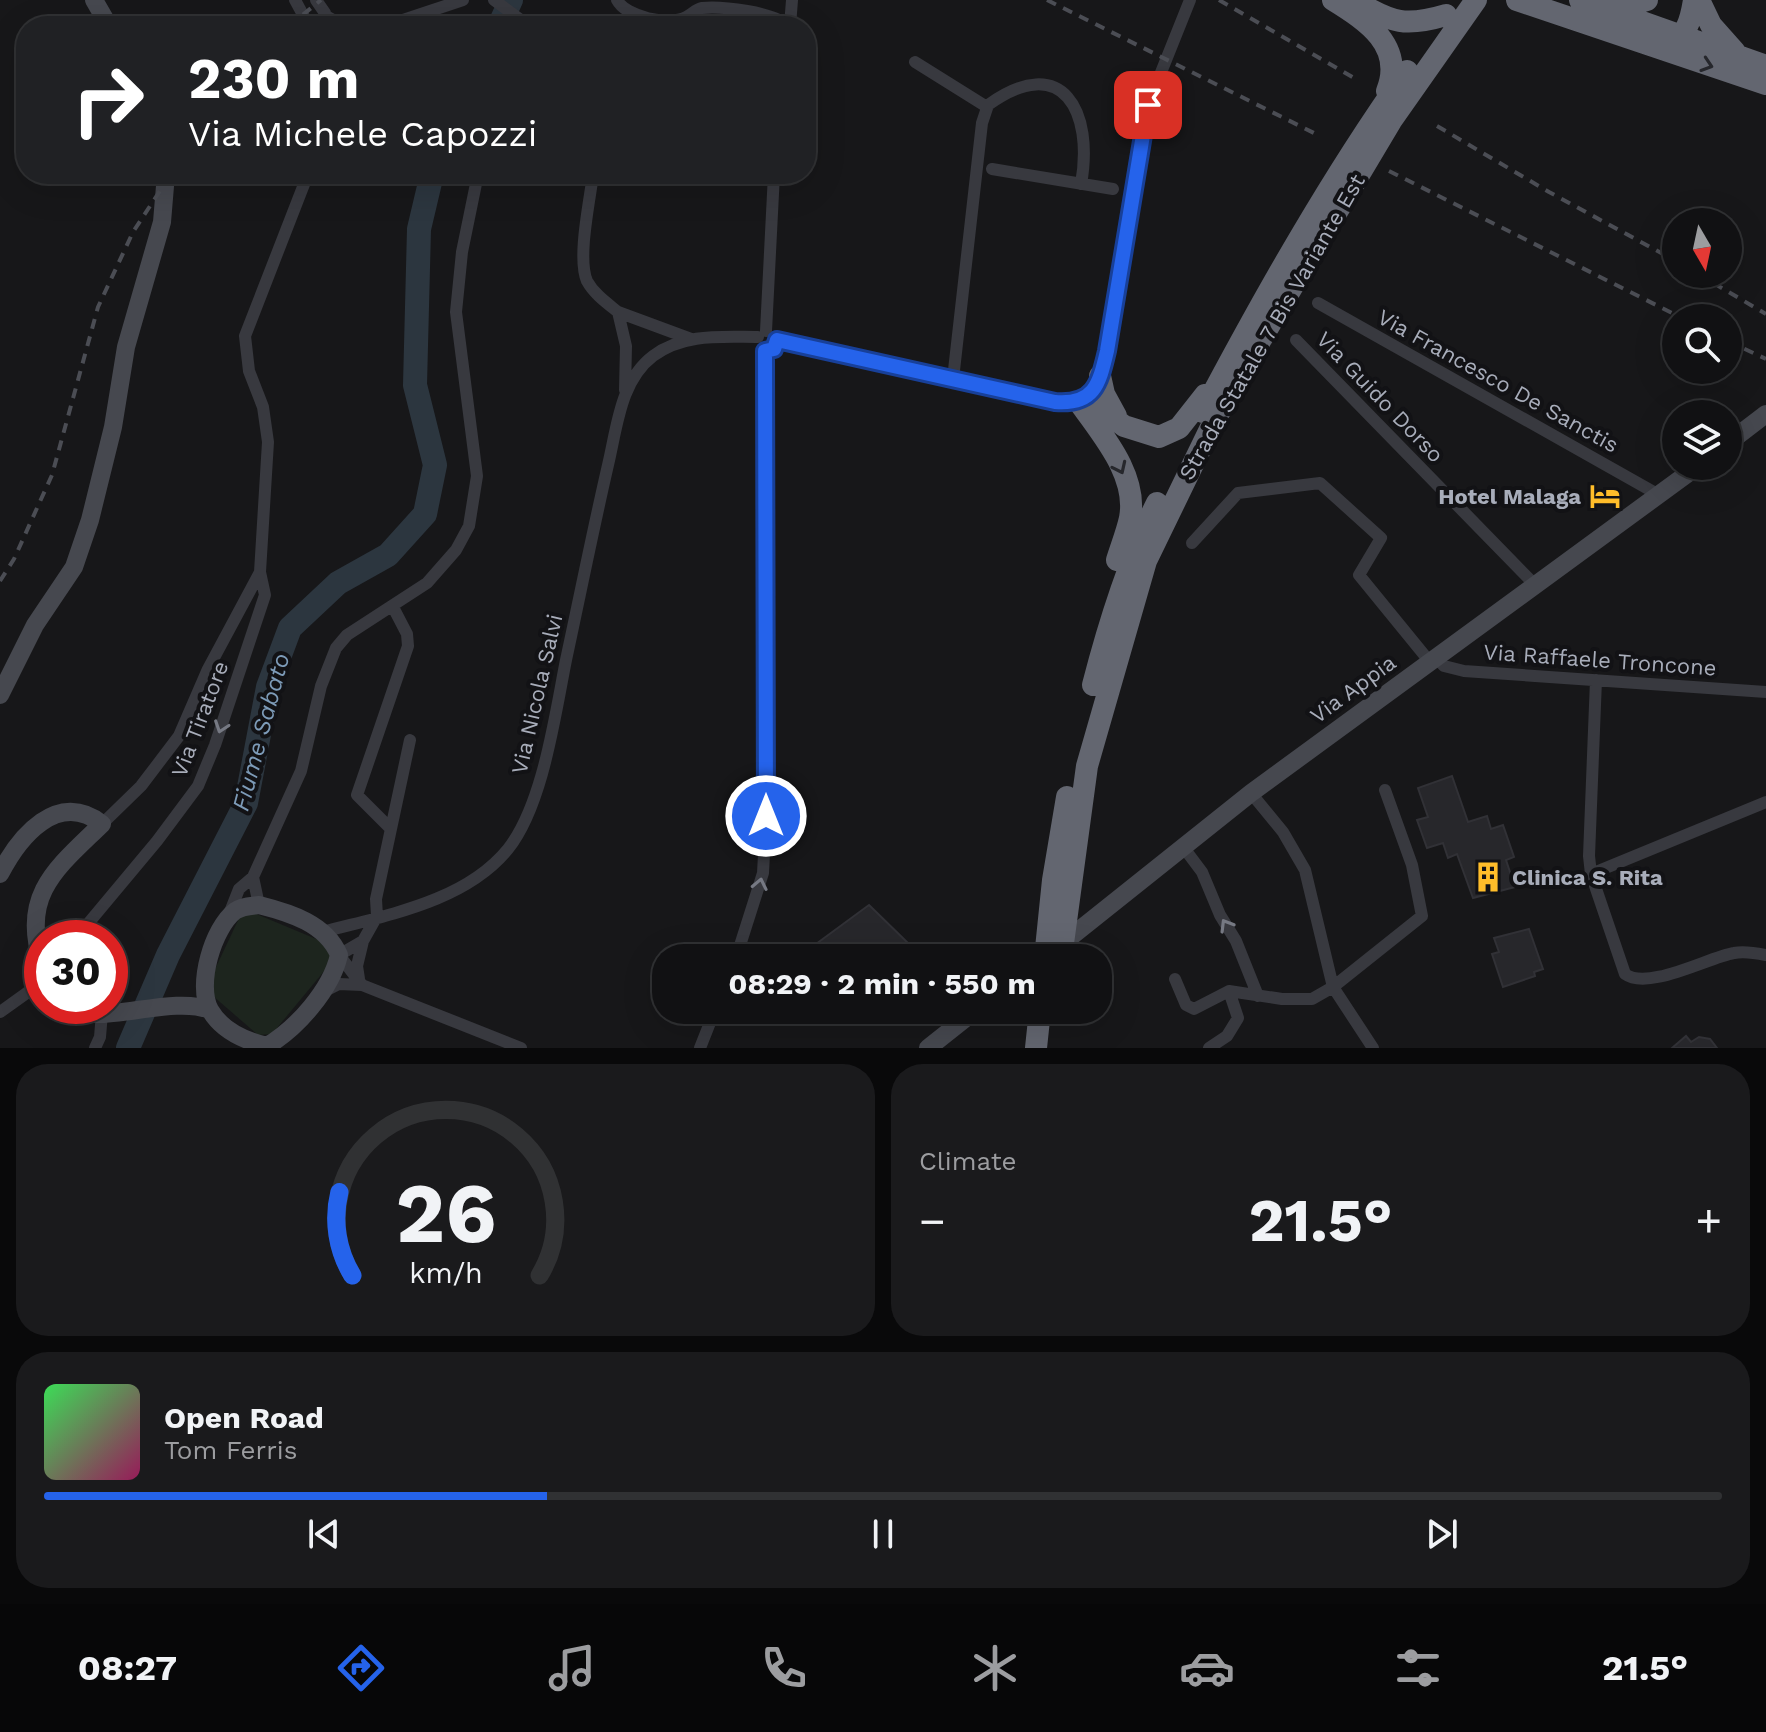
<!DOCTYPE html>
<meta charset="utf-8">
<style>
body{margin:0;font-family:"Work Sans",sans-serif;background:#1a1a1c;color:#f1f3f6;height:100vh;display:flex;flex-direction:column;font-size:30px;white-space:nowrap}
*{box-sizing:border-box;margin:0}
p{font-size:26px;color:#9c9da0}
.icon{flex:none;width:44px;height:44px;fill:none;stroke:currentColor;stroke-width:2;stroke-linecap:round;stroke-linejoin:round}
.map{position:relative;height:1048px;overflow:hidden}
.details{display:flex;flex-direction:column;gap:16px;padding:16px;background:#09090a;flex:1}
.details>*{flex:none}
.hud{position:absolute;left:16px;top:16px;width:800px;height:168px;border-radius:32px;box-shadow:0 8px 32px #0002,0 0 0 2px #303133;background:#202124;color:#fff;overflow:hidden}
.needle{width:52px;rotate:171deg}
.fabs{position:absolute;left:1662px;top:208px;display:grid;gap:16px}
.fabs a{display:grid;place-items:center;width:80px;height:80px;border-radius:50%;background:#111113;box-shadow:0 8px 32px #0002,0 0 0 2px #303133;font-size:40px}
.speed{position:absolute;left:24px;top:920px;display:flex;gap:16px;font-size:40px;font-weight:700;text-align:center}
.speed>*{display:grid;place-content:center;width:104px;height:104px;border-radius:50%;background:#111113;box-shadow:0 8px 32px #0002,0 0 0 2px #303133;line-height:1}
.speed .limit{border:12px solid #d22;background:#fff;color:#111}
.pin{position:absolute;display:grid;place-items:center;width:68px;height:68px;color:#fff;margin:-34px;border-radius:16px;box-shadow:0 4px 12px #0006}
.me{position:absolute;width:88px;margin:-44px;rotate:0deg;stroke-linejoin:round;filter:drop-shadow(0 0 6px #0008)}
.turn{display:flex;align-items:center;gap:28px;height:168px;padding:0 40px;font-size:36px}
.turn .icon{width:104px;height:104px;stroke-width:2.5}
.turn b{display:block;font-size:56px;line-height:68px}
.big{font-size:60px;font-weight:700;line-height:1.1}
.details .widget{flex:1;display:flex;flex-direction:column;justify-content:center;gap:12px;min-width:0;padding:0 28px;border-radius:32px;background:#1a1a1c}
.details .dial{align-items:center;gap:0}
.dial svg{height:208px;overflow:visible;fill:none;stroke:#303133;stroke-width:7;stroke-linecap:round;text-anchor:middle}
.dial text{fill:#f1f3f6;stroke:none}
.song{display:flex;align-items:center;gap:24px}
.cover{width:96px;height:96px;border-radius:12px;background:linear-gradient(135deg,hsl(130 70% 55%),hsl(330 70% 35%))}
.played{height:8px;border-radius:4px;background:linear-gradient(90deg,#2563eb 30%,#303133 30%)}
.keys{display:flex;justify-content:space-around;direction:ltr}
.heat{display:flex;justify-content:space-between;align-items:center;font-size:44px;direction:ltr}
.details .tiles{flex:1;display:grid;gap:16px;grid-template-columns:1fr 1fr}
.widget:last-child{grid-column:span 2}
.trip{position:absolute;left:652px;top:944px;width:460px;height:80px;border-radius:32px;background:#111113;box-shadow:0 8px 32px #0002,0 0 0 2px #303133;font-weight:700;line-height:80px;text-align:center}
.dock{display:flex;height:128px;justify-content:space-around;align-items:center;background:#070708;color:#9c9da0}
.dock .icon{width:56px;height:56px}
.dock .on{color:#2563eb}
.dock b{font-size:36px;color:#f1f3f6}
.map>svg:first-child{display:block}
</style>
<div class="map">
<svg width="1766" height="1048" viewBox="0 0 1766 1048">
<rect width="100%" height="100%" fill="#171719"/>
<!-- green -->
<path fill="#1d251e" d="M254,913l67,28 14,17 -63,76 -14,1 -45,-39 -5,-12 33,-70z"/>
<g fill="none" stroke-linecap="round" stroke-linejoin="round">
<!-- river -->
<path stroke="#2c363f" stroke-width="24" d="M499,26l12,-26
M128,1048l40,-93 78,-152 22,-116 22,-59 48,-45 50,-28 37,-41 10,-49 -20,-80 4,-156 13,-55"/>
</g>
<!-- building -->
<path fill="#27272b" stroke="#313136" stroke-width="2" d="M1452,776l16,46 19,-6 4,13 12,-4 11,32 -8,3 9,27 -42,11 -16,-44 -9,4 -5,-15 -16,5 -10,-28 11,-3 -10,-29z
M869,905l42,41 -14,12h-100z
M1529,929l14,40 -9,3 1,4 -32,11 -11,-33 7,-2 -5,-14z
M1686,1036l5,6 8,-5 11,2 7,9h-45z"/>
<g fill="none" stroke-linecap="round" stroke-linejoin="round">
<!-- street -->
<path stroke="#38393f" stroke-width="12" d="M295,0l14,26
M316,0l9,13 3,13
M494,0l35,26
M617,0c9,17 51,26 69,17 5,-2 10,-8 16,-9 19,-2 73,4 86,18
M326,16l18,10
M385,26l78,-26
M790,26l2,-26
M915,62l72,45
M992,169l121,20
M593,174c-3,26 -16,84 -6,107 7,13 20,22 31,31
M1318,303l341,192
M766,331l8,-157
M777,340l278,62 27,-2
M1296,340l239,245
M953,379l29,-256 6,-18c75,-54 106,7 93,79
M1099,380l8,-29 41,-246 42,-105
M625,390l1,-44 -8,-34 73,27
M1192,543l46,-50 82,-10 61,55 -22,37 71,87
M1436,658l8,8 20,5 302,21
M1596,680l-7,176 2,18 34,100c23,17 84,-17 109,-21 10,-2 22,0 32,2
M1251,793l32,39 22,38 28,117 40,61
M102,824l39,-38 38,-50 29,-67 52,-97 8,-130 -5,-35 -14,-36 -4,-35 63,-162
M391,829l-34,-34 51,-149 -1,-12 -14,-27
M1184,848l18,24 18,43 16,26 22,55
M1591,874l175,-72
M259,905l-6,-28 48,-106 20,-85 15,-38 11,-13 80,-52 29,-33 13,-24 8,-50 -21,-164 6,-60 16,-78
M377,916l-1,-17 34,-159
M228,917l11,-28 14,-12
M323,932c63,-17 142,-30 185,-83 35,-44 47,-134 58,-189 14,-65 27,-130 42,-195 9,-37 12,-84 45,-109 31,-23 68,-19 105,-19
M76,938l81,-97 41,-55 17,-41 50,-150 -5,-23
M736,958l27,-85 3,-57 -1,-465
M359,979l-2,-13 6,-25
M1175,979l11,26 8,4 35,-18 53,8h30l21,-12 89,-71 -10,-51 -27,-75
M362,985l-23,-30 24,-14 14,-25
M323,992l16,-8 23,1 159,63
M0,1012l42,-30
M95,1048l5,-11 2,-24
M700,1048l15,-38
M1209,1048l18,-12 11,-18 -9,-27"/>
<!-- secondary -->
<path stroke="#46484f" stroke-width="18" d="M94,0l15,26
M1728,443l38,-29
M0,695l35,-70 39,-58 16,-47 23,-93 13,-80 36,-125 4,-48
M0,874c19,-37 58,-85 102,-50 -44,43 -82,70 -60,138
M259,905c32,8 67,19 80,50 -8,35 -42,73 -72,91 -21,-5 -45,-15 -57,-36 -14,-25 3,-82 25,-99 7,-5 16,-5 24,-6z
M1058,947l193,-154 447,-327
M68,1006c25,23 102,-12 142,4
M928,1048l48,-38"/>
<!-- highway -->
<path stroke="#636670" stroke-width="22" d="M1333,0c34,21 72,46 54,91
M1517,0l249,84
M1580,0l186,66
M1699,0l12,25 24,27
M1357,2c35,21 49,25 89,13
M1609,6l21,-1 17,-5
M1649,39l16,5c22,-5 26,-25 29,-44
M1100,376l4,18 12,22
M1087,398l37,28 35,11 20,-9 26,-33
M1079,402c23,33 59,73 51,116 -3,14 -9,29 -13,42
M1203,412c62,-117 128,-234 204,-341
M1093,685c16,-62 35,-124 64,-182
M1045,958l8,-78 14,-83
M1061,958l26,-192 59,-205 67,-138 47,-82 131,-220 85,-121
M1036,1048l4,-38"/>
<!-- rail -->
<path stroke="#4b4d54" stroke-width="4" stroke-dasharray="10 8" stroke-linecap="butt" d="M1047,0l273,136
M1219,0l135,78
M289,26l32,-26
M1437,126l112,66 127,69
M1389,171l293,147
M1698,274l68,40
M1728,341l38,18
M0,581l14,-22 38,-84 46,-168 35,-75 38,-58"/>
</g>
<!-- one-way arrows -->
<defs><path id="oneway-chevron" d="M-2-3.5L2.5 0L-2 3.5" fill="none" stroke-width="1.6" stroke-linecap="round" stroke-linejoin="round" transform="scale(2)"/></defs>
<g stroke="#26272c">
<use href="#oneway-chevron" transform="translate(1707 65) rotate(18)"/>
<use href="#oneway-chevron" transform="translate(1120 468) rotate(65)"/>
</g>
<g stroke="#767983">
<use href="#oneway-chevron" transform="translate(221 727) rotate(109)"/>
<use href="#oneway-chevron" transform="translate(760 884) rotate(-78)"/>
<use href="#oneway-chevron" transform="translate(1226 925) rotate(-121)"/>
</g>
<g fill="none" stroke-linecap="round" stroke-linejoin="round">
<!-- route casing -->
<g stroke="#184099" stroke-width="20">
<path id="route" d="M766,816l-1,-465 9,-2 3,-9 278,62c39,3 44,-17 52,-51l41,-246"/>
</g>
<!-- route -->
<use href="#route" stroke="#2563eb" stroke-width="14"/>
</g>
<!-- icons -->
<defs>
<g id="hotel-bare" transform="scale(2.4)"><path d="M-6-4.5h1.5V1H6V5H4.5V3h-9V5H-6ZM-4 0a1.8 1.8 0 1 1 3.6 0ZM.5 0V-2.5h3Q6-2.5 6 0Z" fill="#ffbd2a" stroke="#121215" stroke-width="2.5" paint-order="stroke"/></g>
<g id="building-bare" transform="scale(2.4)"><path d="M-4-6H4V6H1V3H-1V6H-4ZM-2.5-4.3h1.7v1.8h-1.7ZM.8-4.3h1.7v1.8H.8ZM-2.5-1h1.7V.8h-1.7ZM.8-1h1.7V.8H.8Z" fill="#ffbd2a" stroke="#121215" stroke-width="2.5" paint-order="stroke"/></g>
</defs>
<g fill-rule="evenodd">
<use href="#hotel-bare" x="1605" y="496"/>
<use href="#building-bare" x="1488" y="877"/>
</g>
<g text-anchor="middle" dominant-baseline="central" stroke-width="8" stroke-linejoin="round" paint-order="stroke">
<!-- street labels -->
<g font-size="22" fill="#a8adba" stroke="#121215">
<text transform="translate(1272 327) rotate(-60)">Strada Statale 7 Bis Variante Est</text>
<text transform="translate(1498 381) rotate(29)">Via Francesco De Sanctis</text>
<text transform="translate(1380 397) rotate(46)">Via Guido Dorso</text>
<text transform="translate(1600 660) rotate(4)">Via Raffaele Troncone</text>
<text transform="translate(1353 689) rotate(-36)">Via Appia</text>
<text transform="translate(537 694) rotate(-77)">Via Nicola Salvi</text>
<text transform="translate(200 719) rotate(-69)">Via Tiratore</text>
</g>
<!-- poi labels -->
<g font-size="22" font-weight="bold" fill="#a8adba" stroke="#121215" text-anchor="end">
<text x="1581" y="496">Hotel Malaga</text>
<text x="1512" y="877" text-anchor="start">Clinica S. Rita</text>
</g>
<!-- water labels -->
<g font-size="24" font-style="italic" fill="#7d9bb8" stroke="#121215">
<text transform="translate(261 732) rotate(-75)">Fiume Sabato</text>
</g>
</g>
</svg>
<div class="fabs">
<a><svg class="needle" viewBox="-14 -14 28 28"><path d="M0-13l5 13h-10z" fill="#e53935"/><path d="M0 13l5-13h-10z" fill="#9c9da0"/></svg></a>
<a><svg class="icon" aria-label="search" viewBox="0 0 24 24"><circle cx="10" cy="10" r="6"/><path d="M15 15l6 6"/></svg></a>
<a><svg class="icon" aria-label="layers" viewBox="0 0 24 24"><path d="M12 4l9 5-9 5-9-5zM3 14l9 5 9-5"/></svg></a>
</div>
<div class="speed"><div class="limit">30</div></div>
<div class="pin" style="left:1148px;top:105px;background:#d93025"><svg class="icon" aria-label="arrive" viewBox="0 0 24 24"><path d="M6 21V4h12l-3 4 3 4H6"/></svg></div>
<svg class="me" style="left:766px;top:816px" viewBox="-20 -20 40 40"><circle r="17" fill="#2563eb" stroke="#fff" stroke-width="3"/><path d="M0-11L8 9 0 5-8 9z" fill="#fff"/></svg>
<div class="trip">08:29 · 2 min · 550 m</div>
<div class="hud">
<div class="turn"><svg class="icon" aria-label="right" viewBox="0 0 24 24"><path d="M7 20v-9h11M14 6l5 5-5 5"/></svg><div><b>230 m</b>Via Michele Capozzi</div></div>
</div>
</div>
<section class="details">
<div class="tiles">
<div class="widget dial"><svg viewBox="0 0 100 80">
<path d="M14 69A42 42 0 1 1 86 69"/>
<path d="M14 69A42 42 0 0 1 9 37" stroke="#2563eb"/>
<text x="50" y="56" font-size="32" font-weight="700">26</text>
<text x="50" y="72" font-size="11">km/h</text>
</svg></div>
<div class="widget"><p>Climate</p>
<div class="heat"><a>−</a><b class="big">21.5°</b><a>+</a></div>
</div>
<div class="widget">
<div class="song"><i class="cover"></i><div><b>Open Road</b><p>Tom Ferris</p></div></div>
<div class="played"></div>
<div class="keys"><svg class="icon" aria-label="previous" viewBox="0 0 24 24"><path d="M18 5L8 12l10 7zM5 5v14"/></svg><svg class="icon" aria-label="pause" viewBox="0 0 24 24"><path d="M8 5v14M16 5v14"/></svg><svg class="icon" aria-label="next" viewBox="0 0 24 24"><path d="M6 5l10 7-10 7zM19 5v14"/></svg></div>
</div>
</div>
</section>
<nav class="dock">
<b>08:27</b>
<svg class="icon on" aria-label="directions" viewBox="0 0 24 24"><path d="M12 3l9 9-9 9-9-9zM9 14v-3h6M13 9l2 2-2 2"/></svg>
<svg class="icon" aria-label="music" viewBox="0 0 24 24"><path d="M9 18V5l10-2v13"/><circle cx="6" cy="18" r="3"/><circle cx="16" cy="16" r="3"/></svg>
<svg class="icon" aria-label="phone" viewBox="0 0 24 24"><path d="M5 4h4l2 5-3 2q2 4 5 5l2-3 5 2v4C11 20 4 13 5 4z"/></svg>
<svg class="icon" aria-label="climate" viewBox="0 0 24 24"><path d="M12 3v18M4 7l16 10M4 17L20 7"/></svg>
<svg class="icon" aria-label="car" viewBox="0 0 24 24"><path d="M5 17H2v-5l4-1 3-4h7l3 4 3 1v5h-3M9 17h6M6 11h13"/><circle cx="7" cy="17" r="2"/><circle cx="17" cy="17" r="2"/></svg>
<svg class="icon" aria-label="filters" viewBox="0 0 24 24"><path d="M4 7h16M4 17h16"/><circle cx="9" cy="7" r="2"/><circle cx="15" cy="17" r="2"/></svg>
<b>21.5°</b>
</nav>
